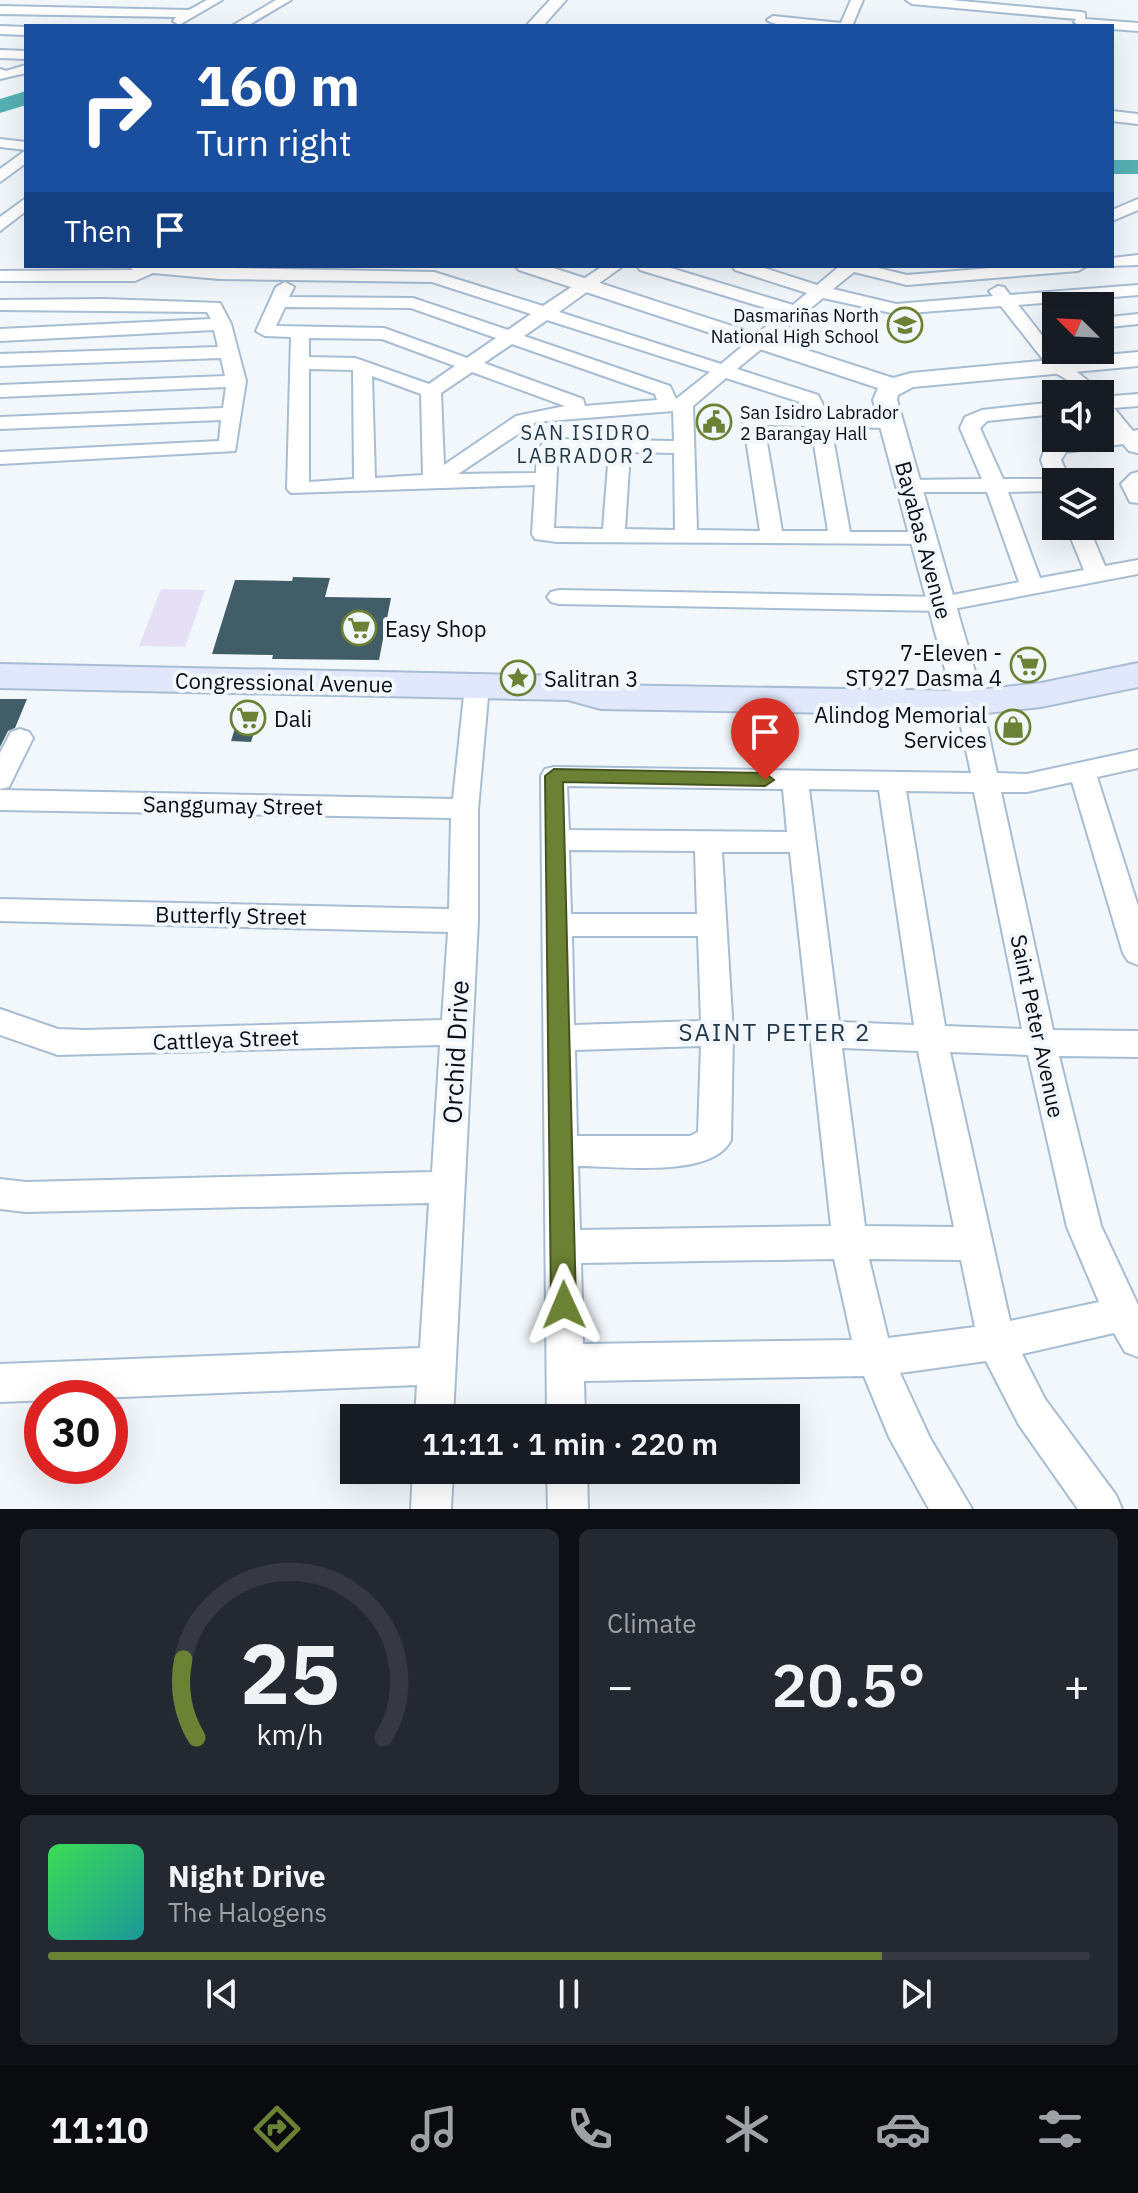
<!DOCTYPE html>
<meta charset="utf-8">
<style>
body{margin:0;font-family:"IBM Plex Sans",sans-serif;background:#242831;color:#f1f3f6;height:100vh;display:flex;flex-direction:column;font-size:30px;white-space:nowrap}
*{box-sizing:border-box;margin:0}
p{font-size:26px;color:#9ea1a6}
.icon{flex:none;width:44px;height:44px;fill:none;stroke:currentColor;stroke-width:2;stroke-linecap:round;stroke-linejoin:round}
.map{position:relative;height:1509px;overflow:hidden}
.drawer{display:flex;flex-direction:column;gap:20px;padding:20px;background:#0d0f14;flex:1}
.drawer>*{flex:none}
.hud{position:absolute;left:24px;top:24px;width:1090px;height:244px;border-radius:0px;box-shadow:0 8px 32px #0002;background:#1a4fa0;color:#fff;overflow:hidden}
.needle{width:52px;rotate:294deg}
.controls{position:absolute;left:1042px;top:292px;display:grid;gap:16px}
.controls a{display:grid;place-items:center;width:72px;height:72px;border-radius:0px;background:#171b24;box-shadow:0 8px 32px #0002;font-size:40px}
.speed{position:absolute;left:24px;top:1380px;display:flex;gap:16px;font-size:40px;font-weight:700;text-align:center}
.speed>*{display:grid;place-content:center;width:104px;height:104px;border-radius:50%;background:#171b24;box-shadow:0 8px 32px #0002;line-height:1}
.speed .limit{border:12px solid #d22;background:#fff;color:#111}
.pin{position:absolute;display:grid;place-items:center;width:68px;height:68px;color:#fff;margin:-82px -34px;border-radius:50% 50% 50% 0;rotate:-45deg;box-shadow:0 0 8px #0007}
.pin .icon{rotate:45deg}
.me{position:absolute;width:88px;margin:-44px;rotate:359deg;stroke-linejoin:round;filter:drop-shadow(0 0 6px #0008)}
.turn{display:flex;align-items:center;gap:28px;height:168px;padding:0 40px;font-size:36px}
.turn .icon{width:104px;height:104px;stroke-width:2.5}
.turn b{display:block;font-size:56px;line-height:68px}
.then{display:flex;align-items:center;height:76px;padding:0 40px;background:#0003;gap:16px;font-size:30px}
.big{font-size:60px;font-weight:600;line-height:1.1}
.drawer .card{flex:1;display:flex;flex-direction:column;justify-content:center;gap:12px;min-width:0;padding:0 28px;border-radius:12px;background:#242831}
.drawer .dial{align-items:center;gap:0}
.dial svg{height:208px;overflow:visible;fill:none;stroke:#363941;stroke-width:7;stroke-linecap:round;text-anchor:middle}
.dial text{fill:#f1f3f6;stroke:none}
.song{display:flex;align-items:center;gap:24px}
.cover{width:96px;height:96px;border-radius:12px;background:linear-gradient(135deg,hsl(130 70% 55%),hsl(180 70% 35%))}
.played{height:8px;border-radius:4px;background:linear-gradient(90deg,#6b8133 80%,#363941 80%)}
.keys{display:flex;justify-content:space-around;direction:ltr}
.heat{display:flex;justify-content:space-between;align-items:center;font-size:44px;direction:ltr}
.drawer .tiles{flex:1;display:grid;gap:20px;grid-template-columns:1fr 1fr}
.card:last-child{grid-column:span 2}
.trip{position:absolute;left:340px;top:1404px;width:460px;height:80px;border-radius:0px;background:#171b24;box-shadow:0 8px 32px #0002;font-weight:600;line-height:80px;text-align:center}
.tab-bar{display:flex;height:128px;justify-content:space-around;align-items:center;background:#090b0e;color:#9ea1a6}
.tab-bar .icon{width:56px;height:56px}
.tab-bar .current{color:#6b8133}
.tab-bar b{font-size:36px;color:#f1f3f6}
.map>svg:first-child{display:block}
</style>
<div class="map">
<svg width="1138" height="1509" viewBox="0 0 1138 1509">
<rect width="100%" height="100%" fill="#f2f7fb"/>
<!-- green -->
<path fill="#e6e0f7" d="M161,589l44,1 -20,57 -46,-1z"/>
<g fill="none" stroke-linecap="round" stroke-linejoin="round">
<!-- river -->
<path fill="#57b1b4" fill-rule="evenodd" d="M26,91v14l-26,8v-14z
M1112,160h26v14h-26z"/>
</g>
<!-- building -->
<path fill="#405d68" d="M293,577l37,1 -5,19 66,1 -12,62 -107,-1 1,-4 -61,-1 23,-74 57,1z
M0,699h27l-12,29 -7,3 -8,16z
M242,706l20,1 -11,35 -20,-1z"/>
<g fill="none" stroke-linecap="round" stroke-linejoin="round">
<!-- minor casing -->
<g stroke="#a7bdd3" stroke-width="4">
<path id="minor" d="M207,0h15l-43,25 -6,-4 3,-4 -176,-3v-8l189,4z
M276,0h15l-44,26h-15z
M851,0h12l-11,26c-21,0 -69,5 -85,-6l6,-4 68,7z
M906,0h45l130,12 4,1v6l53,4v8l-26,-2v-3h-32l-6,-4 2,-3 -164,-15z
M0,26l26,1v8l-26,-1z
M0,50l26,1v8l-26,-1z
M26,65v8l-26,6v-10l6,2z
M0,139l26,3v21l-26,19v-13l26,-19 -26,-3z
M26,198v13l-26,20v-14z
M1138,199v11l-26,11v-11z
M1138,255v10l-32,1h6v-8z
M129,266l305,6 109,34 60,-40h20l-64,46 162,52 61,-51 -142,-43 -3,-4h27l129,39 14,-12 -72,-23 -3,-4h26l59,19 23,-19h30l37,9 108,-9h72l-9,5 -171,14 -53,-13 -21,17 63,15 97,-8 -4,-5 9,-5 6,1 6,8 128,-10v10l-120,10c15,18 29,38 45,55 12,12 26,19 38,34l-1,1 -20,-1 -14,-15 -14,-8 -51,-65 -105,8 -73,-16 -86,71 81,26 10,20 71,3 3,4 -10,6 -61,-1 19,105h74l11,7 -3,5 -375,-2 -22,-3 -3,-5 3,-49 -244,8 -4,-4 4,-152 -26,-1 -9,-5 20,-44 9,-5 9,5 -5,10 124,1 95,32 23,-16 -99,-32 -213,-3 -66,-6 -18,8h-135v-10l133,-1zM285,307l126,1 85,30 -29,20 -83,-30 -108,-2zM547,320l163,52 -34,27 -6,-13 -146,-50zM309,338l73,1 73,27 -26,18 -74,-26 -46,-1zM512,344l143,50 2,6 -72,6 -2,-7 -99,-36zM309,369l44,1 1,109 -45,3zM472,372l93,34 -49,10 -72,49 -3,-72zM372,376l49,18 2,81 -48,3zM726,378l77,25 5,11 -55,-1 -10,6 17,112 -63,-1 -4,-124zM673,411l1,30 -122,-2c-17,4 -15,19 -16,34l-78,1 78,-52zM764,425l47,1 17,105h-46zM558,451l51,1 -6,77 -49,-1zM630,452l44,1 1,77 -50,-1z
M104,299l116,4 11,21 15,57 -11,70 -235,13v-12l219,-11 2,-21 -221,9v-12l223,-9 3,-21 -226,10v-12l225,-9 -4,-18 -221,8v-12l218,-7 -4,-17 -214,11v-12l211,-10 -4,-7 -207,-2v-10z
M1138,314v10l-38,4v-10z
M1138,394v12l-24,2 19,23 5,-1v23l-9,-2 -6,-7 -57,8 -5,8 10,22h-15v9l-48,1 32,86 44,-8 -18,-44h22l17,40 33,-6v14l-196,37 -383,-7 -8,-2 -4,-5 4,-5 8,-2 383,7 77,-15 -32,-90h-78l-11,-6 11,-6 73,-1 -22,-51 5,-11 17,-7 74,-8v12l-69,7 -7,7 23,51h45l-7,-19 4,-12 15,-7 40,-3v-3l14,-2 -14,-17v-19z
M1138,472v31l-8,-1 -9,-18 10,-10z
M477,678l9,2 3,6 -11,123v112l-25,497h-38l2,-33 -417,17v-38l420,-16 9,-145 -403,9 -26,-3v-30l26,3 406,-10 8,-127 -382,10 -58,-20v-26l58,20 28,1 356,-10 6,-88 -448,-11v-22l449,10 2,-91 -451,-8v-20l453,9 12,-113 3,-6z
M969,695l9,2 4,6 15,70 30,1 111,-24v18l-41,9 41,129v59l-10,-4 -5,-8 -51,-171 -45,10h-26l52,238 85,1v26l-79,-1 42,170 37,79v52l-13,-5 -11,-19 -92,21 23,45 71,96 6,14h-44l-59,-84 -33,-64 -86,12 30,65 42,71h-43l-40,-72 -25,-61 -280,5 1,37h-38l-6,-642 4,-7 9,-2 417,6 -15,-70 4,-6zM567,786l216,3 4,43 -218,-2zM809,789l70,1 35,235 -75,-3zM906,791l68,1 48,237 -77,-3zM569,850l126,1 2,63h-126zM722,852h68l41,374 -251,4 -2,-64c38,0 134,13 153,-26l2,-107zM572,936h126l3,85 -127,4zM701,1046l-3,86 -8,4h-113l-2,-86zM842,1048l76,3 36,176 -89,-1zM950,1052l78,3 39,172 32,75 -89,19zM834,1259l18,81 -269,4 -2,-81zM869,1259l92,1 14,67 -87,11z
M20,729l9,3 4,6 -24,49 -9,2v-36l11,-21z
M413,1470h40l-2,39h-40z
M547,1470h40l1,39h-40z"/>
</g>
<!-- tertiary casing -->
<g stroke="#a7bdd3" stroke-width="4">
<path id="tertiary" d="M550,0h16l-23,26h-17z
M1112,111l26,3v10l-26,-3z
M515,266h32l346,112 18,-5 227,-21v14l-225,21 -15,8 -1,5 87,303 -4,7 -11,3 -11,-3 -4,-7 -81,-303 5,-12 -359,-118z"/>
</g>
<!-- secondary casing -->
<g stroke="#a7bdd3" stroke-width="4">
<path id="secondary" d="M1138,663v24l-97,20 -72,8 -368,-6 -33,-9 -568,-12v-24l569,12 32,9 368,6 72,-8z"/>
</g>
<!-- minor -->
<use href="#minor" fill="#fff" fill-rule="evenodd"/>
<!-- tertiary -->
<use href="#tertiary" fill="#fff" fill-rule="evenodd"/>
<!-- secondary -->
<use href="#secondary" fill="#e2e8fb" fill-rule="evenodd"/>
</g>
<!-- route -->
<path fill="#6b8133" stroke="#465421" stroke-width="2" d="M554,769l211,4 9,7 -9,6 -202,-4 13,523 -3,9 -9,3 -9,-3 -4,-9 -6,-529z"/>
<!-- icons -->
<defs>
<g id="school-ring" transform="scale(1.8)"><circle r="9.5" fill="#f2f7fb" stroke="#6b8133" stroke-width="1.5"/><path d="M0-5L7-2L0 1L-7-2ZM-4 1L0 2.5L4 1V4Q0 6-4 4Z" fill="#6b8133"/></g>
<g id="civic-ring" transform="scale(1.8)"><circle r="9.5" fill="#f2f7fb" stroke="#6b8133" stroke-width="1.5"/><path d="M-.6-6.5H3V-4.5H.6V-3L4-1V1h2V6H-6V1h2V-1L-.6-3ZM-1.2 2.5V6h2.4V2.5Z" fill="#6b8133"/></g>
<g id="supermarket-ring" transform="scale(1.8)"><circle r="9.5" fill="#f2f7fb" stroke="#6b8133" stroke-width="1.5"/><path d="M-6-5.5h2.5l.6 2H6L4.5 2H-2.5L-4.4-4H-6ZM-1.5 3.2a1.3 1.3 0 1 0 .1 0ZM3 3.2a1.3 1.3 0 1 0 .1 0Z" fill="#6b8133"/></g>
<g id="sight-ring" transform="scale(1.8)"><circle r="9.5" fill="#f2f7fb" stroke="#6b8133" stroke-width="1.5"/><path d="M0-6L1.8-2.2L6-1.7L2.9 1.2L3.7 5.4L0 3.3L-3.7 5.4L-2.9 1.2L-6-1.7L-1.8-2.2Z" fill="#6b8133"/></g>
<g id="shop-ring" transform="scale(1.8)"><circle r="9.5" fill="#f2f7fb" stroke="#6b8133" stroke-width="1.5"/><path d="M-5-2.5h2.3a2.7 3.5 0 0 1 5.4 0H5L5.5 6h-11ZM-1.5-2.5h3a1.5 2.3 0 0 0-3 0Z" fill="#6b8133"/></g>
</defs>
<g fill-rule="evenodd">
<use href="#school-ring" x="905" y="325"/>
<use href="#civic-ring" x="714" y="422"/>
<use href="#supermarket-ring" x="359" y="628"/>
<use href="#supermarket-ring" x="1028" y="665"/>
<use href="#sight-ring" x="518" y="678"/>
<use href="#supermarket-ring" x="248" y="718"/>
<use href="#shop-ring" x="1013" y="727"/>
</g>
<g text-anchor="middle" dominant-baseline="central" stroke-width="8" stroke-linejoin="round" paint-order="stroke">
<!-- far-poi labels -->
<g font-size="18" fill="#070e15" stroke="#f2f7fb" text-anchor="end">
<text x="879" y="315">Dasmariñas North<tspan x="879" dy="21">National High School</tspan></text>
<text x="740" y="412" text-anchor="start">San Isidro Labrador<tspan x="740" dy="21">2 Barangay Hall</tspan></text>
</g>
<!-- far-neighbourhood labels -->
<g font-size="20" letter-spacing="2" fill="#243748" stroke="#f2f7fb">
<text x="586" y="432">SAN ISIDRO<tspan x="586" dy="23">LABRADOR 2</tspan></text>
</g>
<!-- street labels -->
<g font-size="22" fill="#070e15" stroke="#f2f7fb">
<text transform="translate(924 540) rotate(75)">Bayabas Avenue</text>
<text transform="translate(284 682) rotate(1)">Congressional Avenue</text>
<text transform="translate(233 805) rotate(1)">Sanggumay Street</text>
<text transform="translate(231 915) rotate(1)">Butterfly Street</text>
<text transform="translate(1038 1026) rotate(78)">Saint Peter Avenue</text>
<text transform="translate(226 1039) rotate(-2)">Cattleya Street</text>
</g>
<!-- poi labels -->
<g font-size="22" fill="#070e15" stroke="#f2f7fb" text-anchor="start">
<text x="385" y="628">Easy Shop</text>
<text x="1002" y="652" text-anchor="end">7-Eleven -<tspan x="1002" dy="25">ST927 Dasma 4</tspan></text>
<text x="544" y="678">Salitran 3</text>
<text x="987" y="714" text-anchor="end">Alindog Memorial<tspan x="987" dy="25">Services</tspan></text>
<text x="274" y="718">Dali</text>
</g>
<!-- neighbourhood labels -->
<g font-size="24" letter-spacing="2" fill="#243748" stroke="#f2f7fb">
<text x="775" y="1032">SAINT PETER 2</text>
</g>
<!-- near-street labels -->
<g font-size="26" fill="#070e15" stroke="#f2f7fb">
<text transform="translate(455 1052) rotate(-87)">Orchid Drive</text>
</g>
</g>
</svg>
<div class="controls">
<a><svg class="needle" viewBox="-14 -14 28 28"><path d="M0-13l5 13h-10z" fill="#e53935"/><path d="M0 13l5-13h-10z" fill="#9ea1a6"/></svg></a>
<a><svg class="icon" aria-label="sound" viewBox="0 0 24 24"><path d="M4 9h4l5-4v14l-5-4H4zM17 9q2 3 0 6"/></svg></a>
<a><svg class="icon" aria-label="layers" viewBox="0 0 24 24"><path d="M12 4l9 5-9 5-9-5zM3 14l9 5 9-5"/></svg></a>
</div>
<div class="speed"><div class="limit">30</div></div>
<div class="pin" style="left:765px;top:780px;background:#d93025"><svg class="icon" aria-label="arrive" viewBox="0 0 24 24"><path d="M6 21V4h12l-3 4 3 4H6"/></svg></div>
<svg class="me" style="left:564px;top:1305px" viewBox="-20 -20 40 40"><path d="M0-17L14 15 0 8-14 15z" fill="#6b8133" stroke="#fff" stroke-width="4"/></svg>
<div class="trip">11:11 · 1 min · 220 m</div>
<div class="hud">
<div class="turn"><svg class="icon" aria-label="right" viewBox="0 0 24 24"><path d="M7 20v-9h11M14 6l5 5-5 5"/></svg><div><b>160 m</b>Turn right</div></div>
<div class="then">Then<svg class="icon" aria-label="arrive" viewBox="0 0 24 24"><path d="M6 21V4h12l-3 4 3 4H6"/></svg></div>
</div>
</div>
<section class="drawer">
<div class="tiles">
<div class="card dial"><svg viewBox="0 0 100 80">
<path d="M14 69A42 42 0 1 1 86 69"/>
<path d="M14 69A42 42 0 0 1 9 39" stroke="#6b8133"/>
<text x="50" y="56" font-size="32" font-weight="700">25</text>
<text x="50" y="72" font-size="11">km/h</text>
</svg></div>
<div class="card"><p>Climate</p>
<div class="heat"><a>−</a><b class="big">20.5°</b><a>+</a></div>
</div>
<div class="card">
<div class="song"><i class="cover"></i><div><b>Night Drive</b><p>The Halogens</p></div></div>
<div class="played"></div>
<div class="keys"><svg class="icon" aria-label="previous" viewBox="0 0 24 24"><path d="M18 5L8 12l10 7zM5 5v14"/></svg><svg class="icon" aria-label="pause" viewBox="0 0 24 24"><path d="M8 5v14M16 5v14"/></svg><svg class="icon" aria-label="next" viewBox="0 0 24 24"><path d="M6 5l10 7-10 7zM19 5v14"/></svg></div>
</div>
</div>
</section>
<nav class="tab-bar">
<b>11:10</b>
<svg class="icon current" aria-label="directions" viewBox="0 0 24 24"><path d="M12 3l9 9-9 9-9-9zM9 14v-3h6M13 9l2 2-2 2"/></svg>
<svg class="icon" aria-label="music" viewBox="0 0 24 24"><path d="M9 18V5l10-2v13"/><circle cx="6" cy="18" r="3"/><circle cx="16" cy="16" r="3"/></svg>
<svg class="icon" aria-label="phone" viewBox="0 0 24 24"><path d="M5 4h4l2 5-3 2q2 4 5 5l2-3 5 2v4C11 20 4 13 5 4z"/></svg>
<svg class="icon" aria-label="climate" viewBox="0 0 24 24"><path d="M12 3v18M4 7l16 10M4 17L20 7"/></svg>
<svg class="icon" aria-label="car" viewBox="0 0 24 24"><path d="M5 17H2v-5l4-1 3-4h7l3 4 3 1v5h-3M9 17h6M6 11h13"/><circle cx="7" cy="17" r="2"/><circle cx="17" cy="17" r="2"/></svg>
<svg class="icon" aria-label="filters" viewBox="0 0 24 24"><path d="M4 7h16M4 17h16"/><circle cx="9" cy="7" r="2"/><circle cx="15" cy="17" r="2"/></svg>
</nav>
